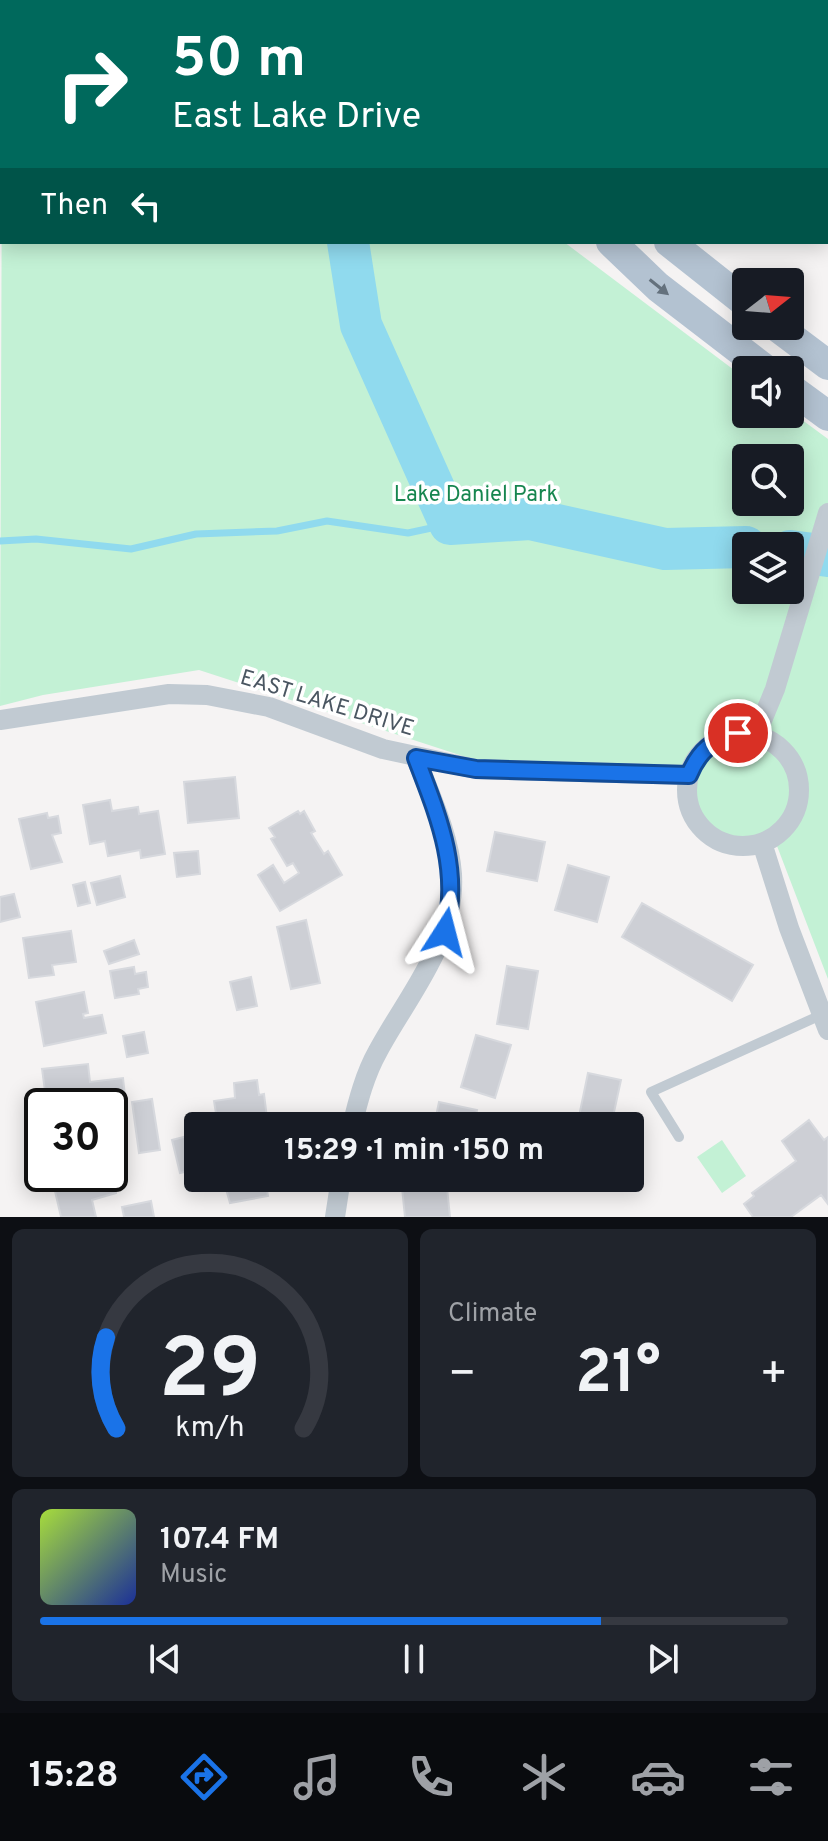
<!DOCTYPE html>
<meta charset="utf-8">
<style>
body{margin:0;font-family:Overpass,sans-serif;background:#20242c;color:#f1f3f6;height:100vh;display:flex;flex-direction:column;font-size:30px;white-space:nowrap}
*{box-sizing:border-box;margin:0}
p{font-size:26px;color:#9ea1a6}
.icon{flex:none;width:44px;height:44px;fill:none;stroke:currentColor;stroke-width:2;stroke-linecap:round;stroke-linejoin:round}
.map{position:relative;height:1217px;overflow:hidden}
.sheet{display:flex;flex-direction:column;gap:12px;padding:12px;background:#0d0f14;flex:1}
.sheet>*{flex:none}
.top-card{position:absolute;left:0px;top:0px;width:828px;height:244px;box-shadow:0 4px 20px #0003;background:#00695c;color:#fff;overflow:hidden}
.needle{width:52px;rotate:73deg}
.fabs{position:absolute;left:732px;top:268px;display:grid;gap:16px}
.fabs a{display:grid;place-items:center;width:72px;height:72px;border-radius:8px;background:#171b24;box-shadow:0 4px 20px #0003;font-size:40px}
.speed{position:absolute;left:24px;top:1088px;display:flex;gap:16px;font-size:40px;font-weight:700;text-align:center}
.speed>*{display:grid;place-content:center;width:104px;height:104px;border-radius:50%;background:#171b24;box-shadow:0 4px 20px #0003;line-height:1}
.speed .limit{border:4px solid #111;border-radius:12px;background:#fff;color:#111}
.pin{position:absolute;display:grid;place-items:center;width:68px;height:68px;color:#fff;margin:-34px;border:4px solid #fff;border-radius:50%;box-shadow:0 2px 8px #0007}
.me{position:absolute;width:88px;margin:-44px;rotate:9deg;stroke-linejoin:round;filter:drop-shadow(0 0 6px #0008)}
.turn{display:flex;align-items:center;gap:28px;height:168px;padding:0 40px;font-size:36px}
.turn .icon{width:104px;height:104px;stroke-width:2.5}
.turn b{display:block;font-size:56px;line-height:68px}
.then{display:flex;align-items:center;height:76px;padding:0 40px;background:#0003;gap:16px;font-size:30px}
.big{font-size:60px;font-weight:700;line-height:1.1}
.sheet .tile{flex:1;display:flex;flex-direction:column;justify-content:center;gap:12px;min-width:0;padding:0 28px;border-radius:12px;background:#20242c}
.sheet .dial{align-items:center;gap:0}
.dial svg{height:208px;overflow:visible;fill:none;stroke:#363941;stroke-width:7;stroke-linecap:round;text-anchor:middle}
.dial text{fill:#f1f3f6;stroke:none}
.song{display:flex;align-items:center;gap:24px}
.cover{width:96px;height:96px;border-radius:12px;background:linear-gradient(135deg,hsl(80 70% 55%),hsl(230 70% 35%))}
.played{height:8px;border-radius:4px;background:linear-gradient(90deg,#1a73e8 75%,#363941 75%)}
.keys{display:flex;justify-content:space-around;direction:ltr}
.heat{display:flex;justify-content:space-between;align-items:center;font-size:44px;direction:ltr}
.sheet .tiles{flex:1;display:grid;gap:12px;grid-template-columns:1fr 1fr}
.tile:last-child{grid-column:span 2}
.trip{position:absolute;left:184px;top:1112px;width:460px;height:80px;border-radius:8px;background:#171b24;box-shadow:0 4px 20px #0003;font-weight:700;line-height:80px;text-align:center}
.menu{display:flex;height:128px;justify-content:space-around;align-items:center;background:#090b0e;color:#9ea1a6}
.menu .icon{width:56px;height:56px}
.menu .selected{color:#1a73e8}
.menu b{font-size:36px;color:#f1f3f6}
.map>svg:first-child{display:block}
</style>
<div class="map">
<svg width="828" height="1217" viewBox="0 0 828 1217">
<rect width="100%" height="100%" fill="#f5f3f3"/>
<!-- green -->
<path fill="#c3f1d5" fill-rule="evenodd" d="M107,0h354l1,2h-356z
M2,131v111h562l182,137v35h44v-3l38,28v540l-51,-133 -42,-8 -22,-9 -18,-26 2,-28 -219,-14 -279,-91 -156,25 -43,11zM746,458h44v44h-44zM746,546h44v44h-44z
M722,1140l24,36 -24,17 -25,-36z"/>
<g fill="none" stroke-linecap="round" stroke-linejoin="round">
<!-- stream -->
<path stroke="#90daee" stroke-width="7" d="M0,541l36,-2 95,10 65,-15 81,-3 50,-10 81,12 42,-9"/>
<!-- river -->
<path stroke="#90daee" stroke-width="42" d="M307,0v2
M348,242l13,83 89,199 80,-5 135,30 81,-2
M790,551l38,5"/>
</g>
<!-- building -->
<path fill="#cdcfd5" stroke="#d7d9de" stroke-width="2" d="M235,777l4,41 -51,5 -4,-41z
M110,800l2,11 26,-4 1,7 19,-3 7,43 -24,4 -1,-8 -32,6 -3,-15 -15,3 -7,-39z
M298,811l2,3 4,-3 11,20 -4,2 13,21 4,-3 14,24 -62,36 -22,-36 15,-10 11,18 15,-10 -6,-10 -6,3 -16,-27 4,-2 -6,-9z
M47,813l1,5 10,-2 3,17 -9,2 10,27 -31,7 -12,-50z
M495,832l50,10 -8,39 -50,-10z
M198,851l2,23 -23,3 -3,-24z
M568,865l41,12 -12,45 -42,-12z
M120,876l5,21 -28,8 -6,-22z
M85,882l5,21 -12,3 -5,-21z
M14,894l6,23 -20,5v-25z
M642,903l111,62 -21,36 -110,-64z
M306,920l14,63 -29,6 -14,-62z
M71,931l5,31 -24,3 2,10 -25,3 -6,-40z
M134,940l5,14 -30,10 -5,-13z
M507,966l31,5 -10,58 -31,-5z
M134,967l1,7 11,-2 2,15 -10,2 1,5 -24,4 -5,-27z
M251,977l6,29 -20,4 -7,-28z
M84,992l4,21 -5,1 1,4 18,-3 4,18 -62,13 -8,-44z
M144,1032l4,21 -21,4 -4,-21z
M476,1035l35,10 -16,53 -34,-11z
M88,1064l2,18 33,-4 2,18 -78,10 -5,-37z
M588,1073l33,7 -10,46h-34z
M257,1080l2,15 5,-1 4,32h-50l-4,-25 21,-3 -1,-15z
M152,1099l8,51 -21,3 -7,-51z
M439,1102l38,8 -3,16h-40z
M809,1120l15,20 4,-3v67l-7,-9 -30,22h-38l-9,-13 10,-8 -2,-3 44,-32 -14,-20z
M195,1134l3,35 -18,4 -8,-33z
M111,1173l5,20 -24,7 4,17h-35l-7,-30z
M223,1178h42l3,18 -38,7z
M401,1178h45l4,39h-45z
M151,1201l3,16h-30l-2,-10z"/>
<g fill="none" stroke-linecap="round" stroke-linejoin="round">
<!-- service -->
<path stroke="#c1cad2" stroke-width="10" d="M679,1137l-28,-45 170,-77"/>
<!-- minor -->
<path stroke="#c1cad2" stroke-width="20" d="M584,0v2
M81,2v-2
M0,91l2,-1
M0,720l169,-26 38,1 62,12 114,42 93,20 213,6
M687 790a56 56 0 1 1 112 0a56 56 0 1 1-112 0Z
M756,735l19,-46 53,-176
M762,843l27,85 39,102
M352,1126c6,-25 13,-52 26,-75 30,-56 78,-109 74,-177 -3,-40 -22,-79 -36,-116
M335,1217l6,-39"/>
<!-- primary -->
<path stroke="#b3c2d1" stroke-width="30" d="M488,0l1,2
M530,0v2
M611,242l47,45 108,83
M669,242l77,61
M776,326l52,39
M790,388l38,28"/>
</g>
<!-- one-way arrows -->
<defs><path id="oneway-solid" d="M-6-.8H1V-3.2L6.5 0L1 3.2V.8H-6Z" transform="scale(2)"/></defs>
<use fill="#64717d" href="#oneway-solid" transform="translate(659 287) rotate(39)"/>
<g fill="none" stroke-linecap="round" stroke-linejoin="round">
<!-- route casing -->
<g stroke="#114b97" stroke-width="20">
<path id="route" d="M445,932c16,-63 -7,-116 -29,-174l60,11 213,6c10,-24 23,-35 49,-42"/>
</g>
<!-- route -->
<use href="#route" stroke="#1a73e8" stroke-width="14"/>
</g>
<g text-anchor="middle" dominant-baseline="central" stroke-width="7" stroke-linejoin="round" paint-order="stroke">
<!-- park labels -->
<g font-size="22" fill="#17864f" stroke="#fff">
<text x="476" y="495">Lake Daniel Park</text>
</g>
<!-- street labels -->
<g font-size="22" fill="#4a5661" stroke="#fff">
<text transform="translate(327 704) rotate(17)">EAST LAKE DRIVE</text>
</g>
</g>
</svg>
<div class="fabs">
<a><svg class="needle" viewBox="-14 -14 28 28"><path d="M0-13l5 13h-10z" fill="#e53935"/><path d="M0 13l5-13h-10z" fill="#9ea1a6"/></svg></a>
<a><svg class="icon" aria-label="sound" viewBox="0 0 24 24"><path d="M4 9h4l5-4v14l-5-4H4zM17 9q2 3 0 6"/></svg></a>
<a><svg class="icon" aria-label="search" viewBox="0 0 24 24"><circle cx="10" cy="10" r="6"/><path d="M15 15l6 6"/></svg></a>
<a><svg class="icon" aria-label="layers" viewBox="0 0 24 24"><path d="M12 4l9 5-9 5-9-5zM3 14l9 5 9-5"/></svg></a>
</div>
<div class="speed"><div class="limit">30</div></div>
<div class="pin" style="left:738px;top:733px;background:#d93025"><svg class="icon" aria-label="arrive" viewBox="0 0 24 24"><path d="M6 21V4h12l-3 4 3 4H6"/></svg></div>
<svg class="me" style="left:445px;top:932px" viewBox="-20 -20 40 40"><path d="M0-17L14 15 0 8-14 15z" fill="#1a73e8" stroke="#fff" stroke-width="4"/></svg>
<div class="trip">15:29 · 1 min · 150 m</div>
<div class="top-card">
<div class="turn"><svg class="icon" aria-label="right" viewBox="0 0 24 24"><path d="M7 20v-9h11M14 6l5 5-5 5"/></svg><div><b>50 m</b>East Lake Drive</div></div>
<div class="then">Then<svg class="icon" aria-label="left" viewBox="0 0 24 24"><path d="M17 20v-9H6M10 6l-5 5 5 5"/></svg></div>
</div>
</div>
<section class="sheet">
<div class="tiles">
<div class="tile dial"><svg viewBox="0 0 100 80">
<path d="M14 69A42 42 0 1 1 86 69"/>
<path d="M14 69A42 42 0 0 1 10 34" stroke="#1a73e8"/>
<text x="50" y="56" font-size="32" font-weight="700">29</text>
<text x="50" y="72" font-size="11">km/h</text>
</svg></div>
<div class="tile"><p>Climate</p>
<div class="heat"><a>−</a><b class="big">21°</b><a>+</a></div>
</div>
<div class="tile">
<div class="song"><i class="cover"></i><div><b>107.4 FM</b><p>Music</p></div></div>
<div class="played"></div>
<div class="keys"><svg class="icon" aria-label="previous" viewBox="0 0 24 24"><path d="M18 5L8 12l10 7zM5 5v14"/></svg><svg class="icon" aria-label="pause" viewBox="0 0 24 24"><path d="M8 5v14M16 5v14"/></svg><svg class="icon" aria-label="next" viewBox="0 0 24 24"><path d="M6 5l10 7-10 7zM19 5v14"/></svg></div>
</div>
</div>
</section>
<nav class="menu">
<b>15:28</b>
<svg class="icon selected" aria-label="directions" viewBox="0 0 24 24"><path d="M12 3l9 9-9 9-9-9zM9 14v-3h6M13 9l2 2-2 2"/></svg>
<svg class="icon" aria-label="music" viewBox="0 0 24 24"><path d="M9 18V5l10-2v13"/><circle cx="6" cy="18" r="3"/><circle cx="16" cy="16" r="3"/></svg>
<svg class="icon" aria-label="phone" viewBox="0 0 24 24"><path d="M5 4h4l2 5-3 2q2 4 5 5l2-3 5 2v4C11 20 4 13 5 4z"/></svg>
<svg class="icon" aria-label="climate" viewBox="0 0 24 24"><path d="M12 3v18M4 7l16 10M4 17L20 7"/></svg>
<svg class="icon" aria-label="car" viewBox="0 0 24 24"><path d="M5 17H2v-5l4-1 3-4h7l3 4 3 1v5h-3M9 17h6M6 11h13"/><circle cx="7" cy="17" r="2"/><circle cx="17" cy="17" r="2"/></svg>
<svg class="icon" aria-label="filters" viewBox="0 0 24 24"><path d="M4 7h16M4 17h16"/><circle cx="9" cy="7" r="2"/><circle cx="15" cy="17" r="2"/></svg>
</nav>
